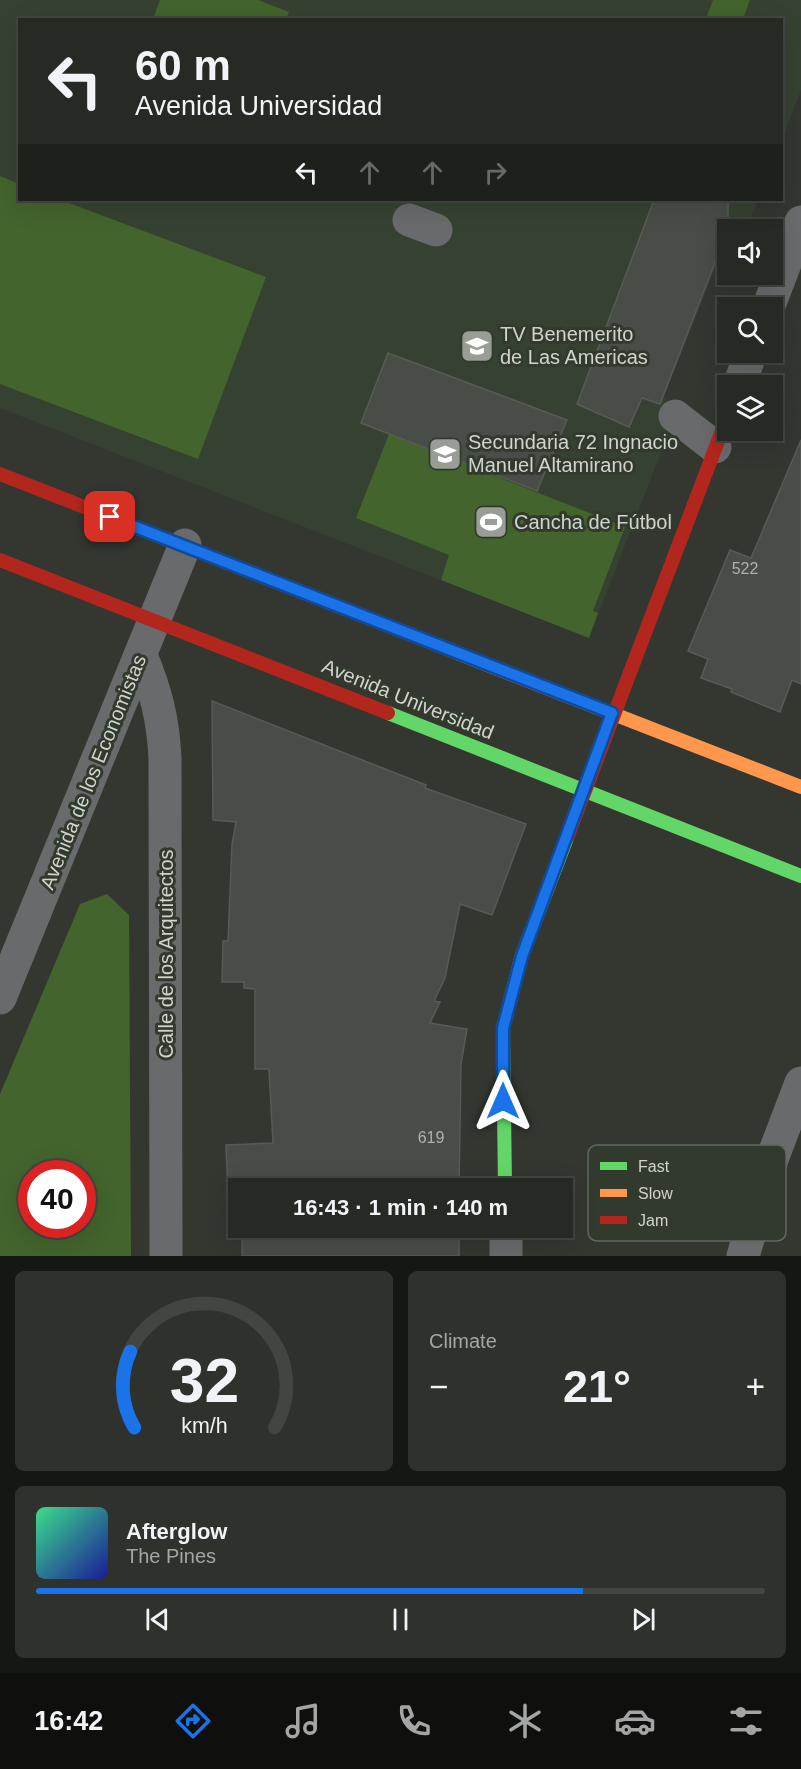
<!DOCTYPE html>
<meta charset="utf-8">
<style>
body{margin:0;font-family:Helvetica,sans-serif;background:#2e312c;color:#f1f3f6;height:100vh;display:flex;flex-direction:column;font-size:22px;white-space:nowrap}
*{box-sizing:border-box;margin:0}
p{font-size:20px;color:#a4a6a6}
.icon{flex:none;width:33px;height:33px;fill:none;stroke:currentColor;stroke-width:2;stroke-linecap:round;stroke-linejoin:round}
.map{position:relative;height:1256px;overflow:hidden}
.details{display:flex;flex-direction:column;gap:15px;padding:15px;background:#151714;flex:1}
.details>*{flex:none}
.guide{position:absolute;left:18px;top:18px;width:765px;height:183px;border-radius:0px;box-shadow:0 6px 24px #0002,0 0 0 2px #424541;background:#262924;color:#f1f3f6;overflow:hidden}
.fabs{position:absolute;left:717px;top:219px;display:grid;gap:12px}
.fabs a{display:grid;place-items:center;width:66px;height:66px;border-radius:0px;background:#262924;box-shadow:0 6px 24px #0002,0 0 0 2px #424541;font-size:30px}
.speed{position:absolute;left:18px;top:1160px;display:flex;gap:12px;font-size:30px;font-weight:700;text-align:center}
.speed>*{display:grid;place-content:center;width:78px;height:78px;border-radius:50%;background:#262924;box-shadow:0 6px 24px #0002,0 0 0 2px #424541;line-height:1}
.speed .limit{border:9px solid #d22;background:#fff;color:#111}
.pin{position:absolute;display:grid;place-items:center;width:51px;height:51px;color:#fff;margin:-26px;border-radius:12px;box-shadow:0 3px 9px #0006}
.me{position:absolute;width:66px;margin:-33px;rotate:0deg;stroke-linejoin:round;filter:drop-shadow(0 0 4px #0008)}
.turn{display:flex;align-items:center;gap:21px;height:126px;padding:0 18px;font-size:27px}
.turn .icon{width:78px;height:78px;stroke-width:2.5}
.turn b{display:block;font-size:42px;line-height:51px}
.lanes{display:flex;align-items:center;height:57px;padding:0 18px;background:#0003;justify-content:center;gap:30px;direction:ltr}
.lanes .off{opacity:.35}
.big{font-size:45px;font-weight:700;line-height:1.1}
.details .card{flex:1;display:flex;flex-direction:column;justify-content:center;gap:9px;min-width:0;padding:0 21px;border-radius:9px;background:#2e312c}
.details .dial{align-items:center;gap:0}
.dial svg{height:156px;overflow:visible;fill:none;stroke:#424541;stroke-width:7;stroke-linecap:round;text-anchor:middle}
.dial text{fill:#f1f3f6;stroke:none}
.song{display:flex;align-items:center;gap:18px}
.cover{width:72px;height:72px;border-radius:9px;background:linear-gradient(135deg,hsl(150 70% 55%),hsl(240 70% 35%))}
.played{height:6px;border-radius:3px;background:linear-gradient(90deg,#1a73e8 75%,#424541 75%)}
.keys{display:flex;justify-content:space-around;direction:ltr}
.heat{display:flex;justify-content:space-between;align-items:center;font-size:33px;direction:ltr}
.details .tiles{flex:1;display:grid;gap:15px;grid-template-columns:1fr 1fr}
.card:last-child{grid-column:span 2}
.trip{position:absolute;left:228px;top:1178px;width:345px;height:60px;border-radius:0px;background:#262924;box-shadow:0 6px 24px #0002,0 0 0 2px #424541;font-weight:700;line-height:60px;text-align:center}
.tab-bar{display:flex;height:96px;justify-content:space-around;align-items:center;background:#0f100e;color:#a4a6a6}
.tab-bar .icon{width:42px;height:42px}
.tab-bar .current{color:#1a73e8}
.tab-bar b{font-size:27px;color:#f1f3f6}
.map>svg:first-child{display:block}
</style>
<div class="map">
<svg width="801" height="1256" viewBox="0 0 801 1256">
<rect width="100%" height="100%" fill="#333730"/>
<!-- built -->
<path fill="#364231" d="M0,0h801v90l-19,50v-120h-762v180h738l-12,29 -18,1 -1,21 -7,5 -56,140 11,20 -86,222 -589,-230z"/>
<!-- green -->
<path fill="#43642d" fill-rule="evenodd" d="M160,0h98l31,12 -3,7h-133z
M713,0h37l-7,19h-37z
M0,176l19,8 1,16h41l205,77 -68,182 -198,-75z
M389,434l236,93 -32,84 5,2 -9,25 -148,-58 8,-25 -93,-37z
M107,894l22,21 2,341h-131v-162l80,-190zM32,1173h50v51h-50z"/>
<!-- building -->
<path fill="#494d47" stroke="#585b55" stroke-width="1.5" d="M654,200h74v29l-68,175 -18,-6 -13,29 -52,-23z
M388,353l179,67 -30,71 -176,-68z
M801,440v244l-9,-4 -12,32 -49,-20 1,-3 -31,-11 7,-19 -20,-8 42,-101 21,8z
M212,701l214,84 -1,3 101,36 -34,91 -32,-11 -15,74 -11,23 6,1 -10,21 37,6 -6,35 -2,124h-221v30h-9l-3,-73 47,-2 -4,-74h-14v-80l-11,-1v-6h-22l1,-41h5l4,-97 4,-22 -23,-2z
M242,1227h217v29h-217z"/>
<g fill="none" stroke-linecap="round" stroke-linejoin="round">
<!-- street -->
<path stroke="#686a6b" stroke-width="33" d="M409,220l27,10
M768,308l33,-86
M739,386l12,-34
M675,416l40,31
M141,655c15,37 22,63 24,103l1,498
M0,998l185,-453
M506,1227v29
M743,1256l29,-97 29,-76"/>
<!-- fast -->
<path stroke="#63d668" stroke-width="14" d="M388,713l413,163
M505,1188l-2,-160 19,-73 45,-117"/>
<!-- slow -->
<path stroke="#ff974d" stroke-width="14" d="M457,653l344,134"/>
<!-- jam -->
<path stroke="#b3261e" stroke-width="14" d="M0,474l457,179
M0,560l388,153
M567,838l161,-423"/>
</g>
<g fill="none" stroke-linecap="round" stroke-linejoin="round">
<!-- route casing -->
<g stroke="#114b97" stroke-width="15">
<path id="route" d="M110,517l502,196 -90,243 -19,72v73"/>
</g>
<!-- route -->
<use href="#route" stroke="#1a73e8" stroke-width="10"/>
</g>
<!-- icons -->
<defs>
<g id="school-square" transform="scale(1.725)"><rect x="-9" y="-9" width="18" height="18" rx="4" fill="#989d95" stroke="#323a2d"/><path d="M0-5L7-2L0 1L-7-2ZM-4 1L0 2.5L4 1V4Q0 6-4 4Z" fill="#fff"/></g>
<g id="stadium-square" transform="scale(1.725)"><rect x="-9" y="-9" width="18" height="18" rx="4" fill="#989d95" stroke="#323a2d"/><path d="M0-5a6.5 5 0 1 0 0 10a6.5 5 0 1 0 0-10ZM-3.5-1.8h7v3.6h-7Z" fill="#fff"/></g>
</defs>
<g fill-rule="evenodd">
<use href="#school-square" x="477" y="346"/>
<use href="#school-square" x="445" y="454"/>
<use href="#stadium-square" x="491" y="522"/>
</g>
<g text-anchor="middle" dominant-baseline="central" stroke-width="6" stroke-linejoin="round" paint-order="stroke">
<!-- number labels -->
<g font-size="16" fill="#aeb2ab">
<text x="745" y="568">522</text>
<text x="431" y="1137">619</text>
</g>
<!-- poi labels -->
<g font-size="20" fill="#cfd4cc" stroke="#323a2d" text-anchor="start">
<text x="500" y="334">TV Benemerito<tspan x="500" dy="23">de Las Americas</tspan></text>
<text x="468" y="442">Secundaria 72 Ingnacio<tspan x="468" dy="23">Manuel Altamirano</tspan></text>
<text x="514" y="522">Cancha de Fútbol</text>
</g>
<!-- street labels -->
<g font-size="20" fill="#cfd4cc" stroke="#323a2d">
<text transform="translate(408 699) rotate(22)">Avenida Universidad</text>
<text transform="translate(93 772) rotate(-68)">Avenida de los Economistas</text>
<text transform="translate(166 954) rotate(-90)">Calle de los Arquitectos</text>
</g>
</g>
<!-- legend -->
<rect x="588" y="1145" width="198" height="96" rx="9" fill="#323a2d" stroke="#61685d" stroke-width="1.5"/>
<rect x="600" y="1162" width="27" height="8" fill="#63d668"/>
<rect x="600" y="1189" width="27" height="8" fill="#ff974d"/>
<rect x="600" y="1216" width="27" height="8" fill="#b3261e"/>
<g font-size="16" fill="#cfd4cc">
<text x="638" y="1172">Fast</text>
<text x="638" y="1199">Slow</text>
<text x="638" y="1226">Jam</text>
</g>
</svg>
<div class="fabs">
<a><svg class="icon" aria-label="sound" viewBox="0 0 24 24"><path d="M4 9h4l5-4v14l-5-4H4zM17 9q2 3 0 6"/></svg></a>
<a><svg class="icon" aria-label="search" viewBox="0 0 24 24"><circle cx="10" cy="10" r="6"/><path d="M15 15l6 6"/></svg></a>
<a><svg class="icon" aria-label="layers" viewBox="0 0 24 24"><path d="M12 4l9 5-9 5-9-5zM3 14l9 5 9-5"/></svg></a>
</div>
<div class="speed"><div class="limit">40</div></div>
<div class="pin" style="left:110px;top:517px;background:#d93025"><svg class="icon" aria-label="arrive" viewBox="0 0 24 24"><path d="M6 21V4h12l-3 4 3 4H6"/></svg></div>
<svg class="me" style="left:503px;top:1101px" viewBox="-20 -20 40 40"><path d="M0-17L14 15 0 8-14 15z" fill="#1a73e8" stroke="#fff" stroke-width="4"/></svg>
<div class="trip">16:43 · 1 min · 140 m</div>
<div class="guide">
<div class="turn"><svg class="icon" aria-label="left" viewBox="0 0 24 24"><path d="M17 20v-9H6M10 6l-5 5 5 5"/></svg><div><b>60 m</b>Avenida Universidad</div></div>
<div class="lanes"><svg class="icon" aria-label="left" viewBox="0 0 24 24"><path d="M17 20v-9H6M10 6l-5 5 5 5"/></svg><svg class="icon off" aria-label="ahead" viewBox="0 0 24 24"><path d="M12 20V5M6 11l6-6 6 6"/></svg><svg class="icon off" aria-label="ahead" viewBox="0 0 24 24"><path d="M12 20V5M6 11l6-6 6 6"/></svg><svg class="icon off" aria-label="right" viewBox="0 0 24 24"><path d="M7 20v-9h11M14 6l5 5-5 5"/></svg></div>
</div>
</div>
<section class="details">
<div class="tiles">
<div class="card dial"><svg viewBox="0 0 100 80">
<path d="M14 69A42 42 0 1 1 86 69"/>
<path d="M14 69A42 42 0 0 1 12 30" stroke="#1a73e8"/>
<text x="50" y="56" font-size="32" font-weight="700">32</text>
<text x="50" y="72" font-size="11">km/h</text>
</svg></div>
<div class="card"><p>Climate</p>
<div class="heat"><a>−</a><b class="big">21°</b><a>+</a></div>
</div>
<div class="card">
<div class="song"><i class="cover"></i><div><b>Afterglow</b><p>The Pines</p></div></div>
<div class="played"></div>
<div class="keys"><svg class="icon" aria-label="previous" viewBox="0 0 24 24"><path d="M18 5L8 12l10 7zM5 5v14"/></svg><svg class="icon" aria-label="pause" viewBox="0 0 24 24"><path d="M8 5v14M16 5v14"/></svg><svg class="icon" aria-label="next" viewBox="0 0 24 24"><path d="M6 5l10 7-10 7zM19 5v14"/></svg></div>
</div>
</div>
</section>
<nav class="tab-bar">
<b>16:42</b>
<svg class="icon current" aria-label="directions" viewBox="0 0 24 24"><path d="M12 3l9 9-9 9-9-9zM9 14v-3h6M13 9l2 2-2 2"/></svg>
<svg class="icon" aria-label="music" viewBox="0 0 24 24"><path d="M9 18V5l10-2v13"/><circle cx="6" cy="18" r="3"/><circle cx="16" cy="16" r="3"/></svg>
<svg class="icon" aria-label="phone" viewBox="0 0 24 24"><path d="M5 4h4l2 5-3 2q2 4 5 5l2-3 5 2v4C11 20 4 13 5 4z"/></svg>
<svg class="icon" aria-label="climate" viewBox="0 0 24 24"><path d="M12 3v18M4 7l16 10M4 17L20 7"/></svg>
<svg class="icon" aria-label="car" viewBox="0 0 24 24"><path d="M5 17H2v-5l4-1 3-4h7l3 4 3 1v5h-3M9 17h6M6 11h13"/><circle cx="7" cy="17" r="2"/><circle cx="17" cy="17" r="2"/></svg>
<svg class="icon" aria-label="filters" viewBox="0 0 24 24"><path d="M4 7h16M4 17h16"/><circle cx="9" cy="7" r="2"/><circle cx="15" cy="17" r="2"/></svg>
</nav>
